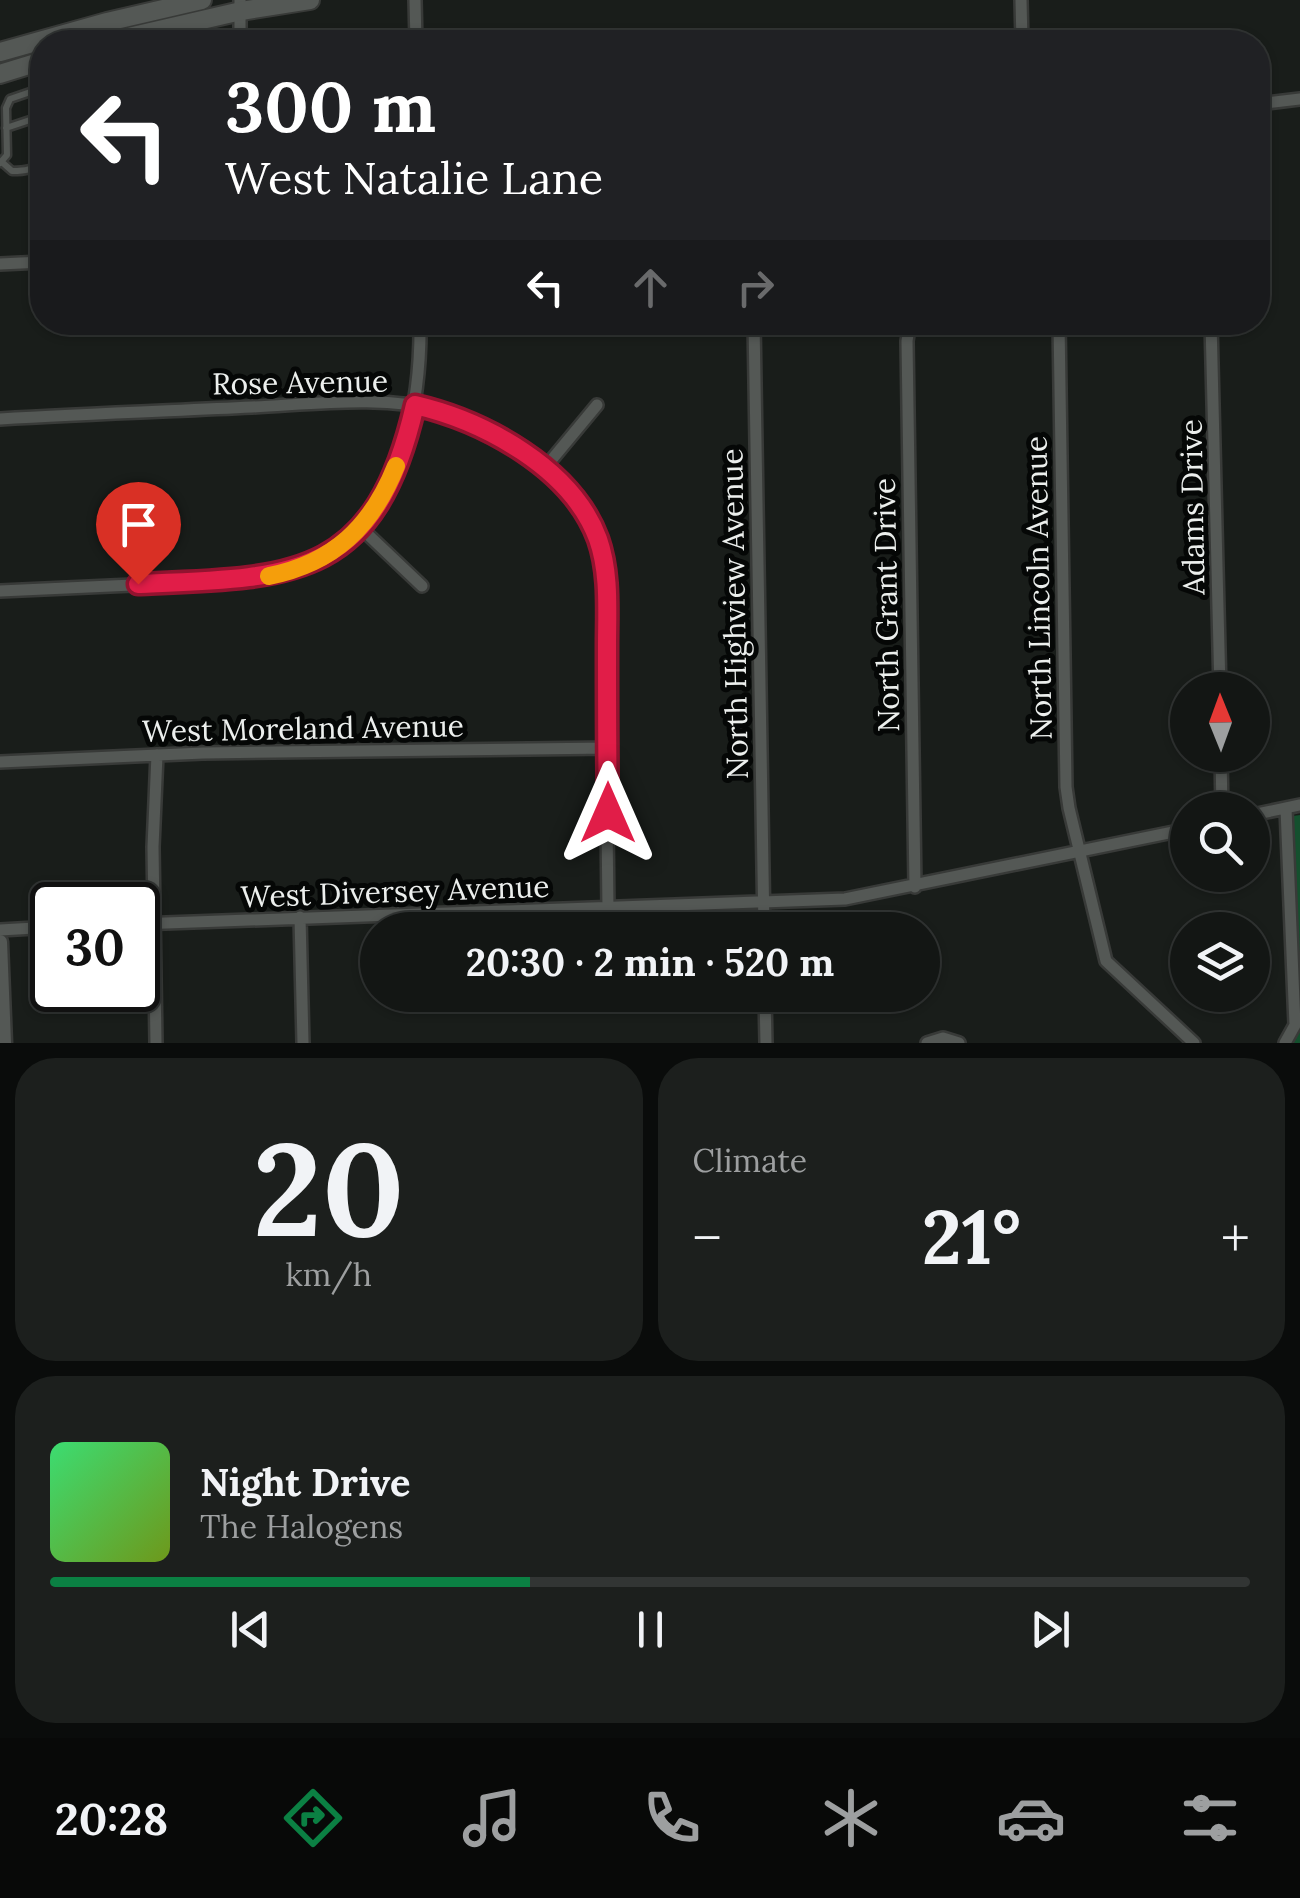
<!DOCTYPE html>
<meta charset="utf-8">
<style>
body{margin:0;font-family:Lora,serif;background:#1c1f1d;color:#f1f3f6;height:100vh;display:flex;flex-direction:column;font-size:38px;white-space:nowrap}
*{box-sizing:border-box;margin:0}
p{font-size:32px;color:#9d9fa0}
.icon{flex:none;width:55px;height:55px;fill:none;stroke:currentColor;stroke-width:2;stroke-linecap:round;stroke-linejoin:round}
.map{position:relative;height:1043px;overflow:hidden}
.panel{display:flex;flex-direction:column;gap:15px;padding:15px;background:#0a0c0b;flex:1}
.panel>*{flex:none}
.hud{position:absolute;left:30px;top:30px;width:1240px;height:305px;border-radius:40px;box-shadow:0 2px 8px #0004,0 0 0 2px #323534;background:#202124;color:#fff;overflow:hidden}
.needle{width:65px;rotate:359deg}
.controls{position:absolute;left:1170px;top:672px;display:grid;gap:20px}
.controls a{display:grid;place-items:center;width:100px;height:100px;border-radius:50%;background:#131614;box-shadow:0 2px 8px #0004,0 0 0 2px #323534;font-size:50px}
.speed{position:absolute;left:30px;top:882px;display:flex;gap:20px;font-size:50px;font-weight:700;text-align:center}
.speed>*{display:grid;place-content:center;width:130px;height:130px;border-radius:50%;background:#131614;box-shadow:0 2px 8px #0004,0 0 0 2px #323534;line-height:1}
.speed .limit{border:5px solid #111;border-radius:15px;background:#fff;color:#111}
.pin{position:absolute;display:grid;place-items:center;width:85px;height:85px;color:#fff;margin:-102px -42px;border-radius:50% 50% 50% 0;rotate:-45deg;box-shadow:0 0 10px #0007}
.pin .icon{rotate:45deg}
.me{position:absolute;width:110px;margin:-55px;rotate:0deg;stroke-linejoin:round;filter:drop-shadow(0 0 8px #0008)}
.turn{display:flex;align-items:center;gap:35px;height:210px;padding:0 30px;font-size:45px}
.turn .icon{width:130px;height:130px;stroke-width:2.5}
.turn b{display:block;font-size:70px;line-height:85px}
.lanes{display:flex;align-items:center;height:95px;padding:0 30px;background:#0003;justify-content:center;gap:50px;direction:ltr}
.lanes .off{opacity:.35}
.big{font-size:75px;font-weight:800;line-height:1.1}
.panel .card{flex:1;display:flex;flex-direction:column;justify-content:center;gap:15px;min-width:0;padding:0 35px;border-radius:40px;background:#1c1f1d}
.panel .dial{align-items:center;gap:0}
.dial b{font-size:130px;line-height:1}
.song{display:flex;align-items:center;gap:30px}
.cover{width:120px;height:120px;border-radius:15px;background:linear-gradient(135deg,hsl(140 70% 55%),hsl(80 70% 35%))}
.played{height:10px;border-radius:5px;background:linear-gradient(90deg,#0b8043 40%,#323534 40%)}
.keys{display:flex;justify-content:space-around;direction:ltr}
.heat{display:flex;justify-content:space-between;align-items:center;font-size:55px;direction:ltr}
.panel .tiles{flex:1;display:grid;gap:15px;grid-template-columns:1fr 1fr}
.card:last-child{grid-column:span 2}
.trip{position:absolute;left:360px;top:912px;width:580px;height:100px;border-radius:50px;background:#131614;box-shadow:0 2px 8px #0004,0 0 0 2px #323534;font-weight:800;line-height:100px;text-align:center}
.tabs{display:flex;height:160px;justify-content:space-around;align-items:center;background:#080908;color:#9d9fa0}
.tabs .icon{width:70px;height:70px}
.tabs .current{color:#0b8043}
.tabs b{font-size:45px;color:#f1f3f6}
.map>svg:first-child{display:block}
</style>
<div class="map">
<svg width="1300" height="1043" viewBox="0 0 1300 1043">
<rect width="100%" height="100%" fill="#191d1a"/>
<!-- green -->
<path fill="#14502e" d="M1300,815v228h-9l5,-6 4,-30 -7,-191z"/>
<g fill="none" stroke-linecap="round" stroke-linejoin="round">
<!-- service casing -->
<g stroke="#383a38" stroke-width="11">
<path id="service" d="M6,128l36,-12
M0,163l7,-8 -1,-47 4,-9 32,-11
M3,163l9,8c14,0 20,-1 30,-10"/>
</g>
<!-- minor casing -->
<g stroke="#383a38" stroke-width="16">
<path id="minor" d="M240,0v42
M415,0l1,42
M1021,0l1,42
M1258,104l42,-5
M0,264l42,-2
M754,322l10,608
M910,322l-3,19 8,546
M1059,322l7,465 3,21 37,153 88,82
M1211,322l9,368
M0,419c84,-5 168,-8 252,-12 63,-3 130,-12 191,4 69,18 144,81 161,150l4,349
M544,469l53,-64
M361,528l61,58
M0,591l243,-11c36,-5 71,-14 101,-37 61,-46 77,-149 76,-221
M1221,755l1,55
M0,762l203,-9 405,-5
M1252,815l48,-10
M300,917l3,126
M138,924l707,-25 343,-70
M0,930l52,-3
M765,995l1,48
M156,1043l-3,-196 4,-92
M927,1043l16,-5 16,5
M1285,1043l10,-18 -9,-216"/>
</g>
<!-- tertiary casing -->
<g stroke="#383a38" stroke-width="19">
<path id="tertiary" d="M0,942l4,101"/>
</g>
<!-- secondary casing -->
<g stroke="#383a38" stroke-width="22">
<path id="secondary" d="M107,42l134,-31 69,-11
M0,52l107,-30 95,-22
M0,74l42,-13"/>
</g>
<!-- service -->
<use href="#service" stroke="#545855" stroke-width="6"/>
<!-- minor -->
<use href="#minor" stroke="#545855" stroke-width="11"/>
<!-- tertiary -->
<use href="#tertiary" stroke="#545855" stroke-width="14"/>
<!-- secondary -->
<use href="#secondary" stroke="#545855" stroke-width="18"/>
</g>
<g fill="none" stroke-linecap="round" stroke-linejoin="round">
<!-- route casing -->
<g stroke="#92132f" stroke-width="25">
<path id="route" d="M138,584c155,-6 237,-4 277,-179 69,16 157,63 183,134 12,34 9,72 9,106 0,56 0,112 1,168"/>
</g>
<!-- route -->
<use href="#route" stroke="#e11d48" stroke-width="18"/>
<!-- slow -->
<path stroke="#f59e0b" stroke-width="18" d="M269,576c65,-13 103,-50 127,-110"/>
</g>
<g text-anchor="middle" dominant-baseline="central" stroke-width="10" stroke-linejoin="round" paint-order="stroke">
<!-- street labels -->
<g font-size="30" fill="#ecefed" stroke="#050706">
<text transform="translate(300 382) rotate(-1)">Rose Avenue</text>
<text transform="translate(1192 507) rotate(-91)">Adams Drive</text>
<text transform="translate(1038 588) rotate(-91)">North Lincoln Avenue</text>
<text transform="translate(886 605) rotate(-91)">North Grant Drive</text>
<text transform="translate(734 614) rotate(-91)">North Highview Avenue</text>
<text transform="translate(303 728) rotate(-1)">West Moreland Avenue</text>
<text transform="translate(395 891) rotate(-2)">West Diversey Avenue</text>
</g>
</g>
</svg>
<div class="controls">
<a><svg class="needle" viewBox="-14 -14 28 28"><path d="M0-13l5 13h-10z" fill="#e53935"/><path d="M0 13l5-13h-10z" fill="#9d9fa0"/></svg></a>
<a><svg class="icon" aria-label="search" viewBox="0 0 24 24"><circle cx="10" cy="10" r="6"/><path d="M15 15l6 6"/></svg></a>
<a><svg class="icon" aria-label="layers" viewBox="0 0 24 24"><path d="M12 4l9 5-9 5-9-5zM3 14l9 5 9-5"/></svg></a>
</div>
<div class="speed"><div class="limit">30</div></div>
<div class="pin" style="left:138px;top:584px;background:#d93025"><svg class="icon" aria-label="arrive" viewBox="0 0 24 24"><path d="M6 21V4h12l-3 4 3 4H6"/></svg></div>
<svg class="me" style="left:608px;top:813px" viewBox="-20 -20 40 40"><path d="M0-17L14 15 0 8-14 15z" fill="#e11d48" stroke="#fff" stroke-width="4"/></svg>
<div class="trip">20:30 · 2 min · 520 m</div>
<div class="hud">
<div class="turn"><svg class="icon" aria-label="left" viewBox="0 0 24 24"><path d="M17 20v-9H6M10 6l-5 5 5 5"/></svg><div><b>300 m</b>West Natalie Lane</div></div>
<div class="lanes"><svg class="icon" aria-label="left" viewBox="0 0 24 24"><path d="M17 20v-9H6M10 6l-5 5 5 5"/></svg><svg class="icon off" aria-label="ahead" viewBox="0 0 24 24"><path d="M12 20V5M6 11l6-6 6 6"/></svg><svg class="icon off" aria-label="right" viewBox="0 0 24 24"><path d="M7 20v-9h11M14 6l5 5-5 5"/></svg></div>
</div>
</div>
<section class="panel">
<div class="tiles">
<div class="card dial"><b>20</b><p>km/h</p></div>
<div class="card"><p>Climate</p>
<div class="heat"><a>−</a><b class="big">21°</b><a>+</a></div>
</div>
<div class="card">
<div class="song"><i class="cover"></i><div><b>Night Drive</b><p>The Halogens</p></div></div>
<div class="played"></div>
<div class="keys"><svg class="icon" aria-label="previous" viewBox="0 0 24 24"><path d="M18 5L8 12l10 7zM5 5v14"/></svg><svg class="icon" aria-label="pause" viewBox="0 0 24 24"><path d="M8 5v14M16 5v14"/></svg><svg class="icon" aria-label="next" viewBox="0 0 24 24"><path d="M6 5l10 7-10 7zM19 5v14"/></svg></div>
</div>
</div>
</section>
<nav class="tabs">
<b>20:28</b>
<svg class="icon current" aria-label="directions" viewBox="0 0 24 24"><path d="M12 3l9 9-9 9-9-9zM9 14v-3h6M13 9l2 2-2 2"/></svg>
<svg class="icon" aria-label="music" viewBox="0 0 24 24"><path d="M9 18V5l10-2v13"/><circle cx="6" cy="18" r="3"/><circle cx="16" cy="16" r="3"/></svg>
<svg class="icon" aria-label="phone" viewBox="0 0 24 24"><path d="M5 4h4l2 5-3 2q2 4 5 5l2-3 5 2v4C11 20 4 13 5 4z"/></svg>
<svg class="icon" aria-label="climate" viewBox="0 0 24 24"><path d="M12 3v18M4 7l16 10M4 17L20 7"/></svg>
<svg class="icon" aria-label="car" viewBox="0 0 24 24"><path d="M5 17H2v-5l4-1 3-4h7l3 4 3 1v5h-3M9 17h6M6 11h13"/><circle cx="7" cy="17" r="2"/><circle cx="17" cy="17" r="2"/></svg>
<svg class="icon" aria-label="filters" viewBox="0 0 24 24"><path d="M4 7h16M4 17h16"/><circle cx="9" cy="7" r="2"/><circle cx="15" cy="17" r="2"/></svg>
</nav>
